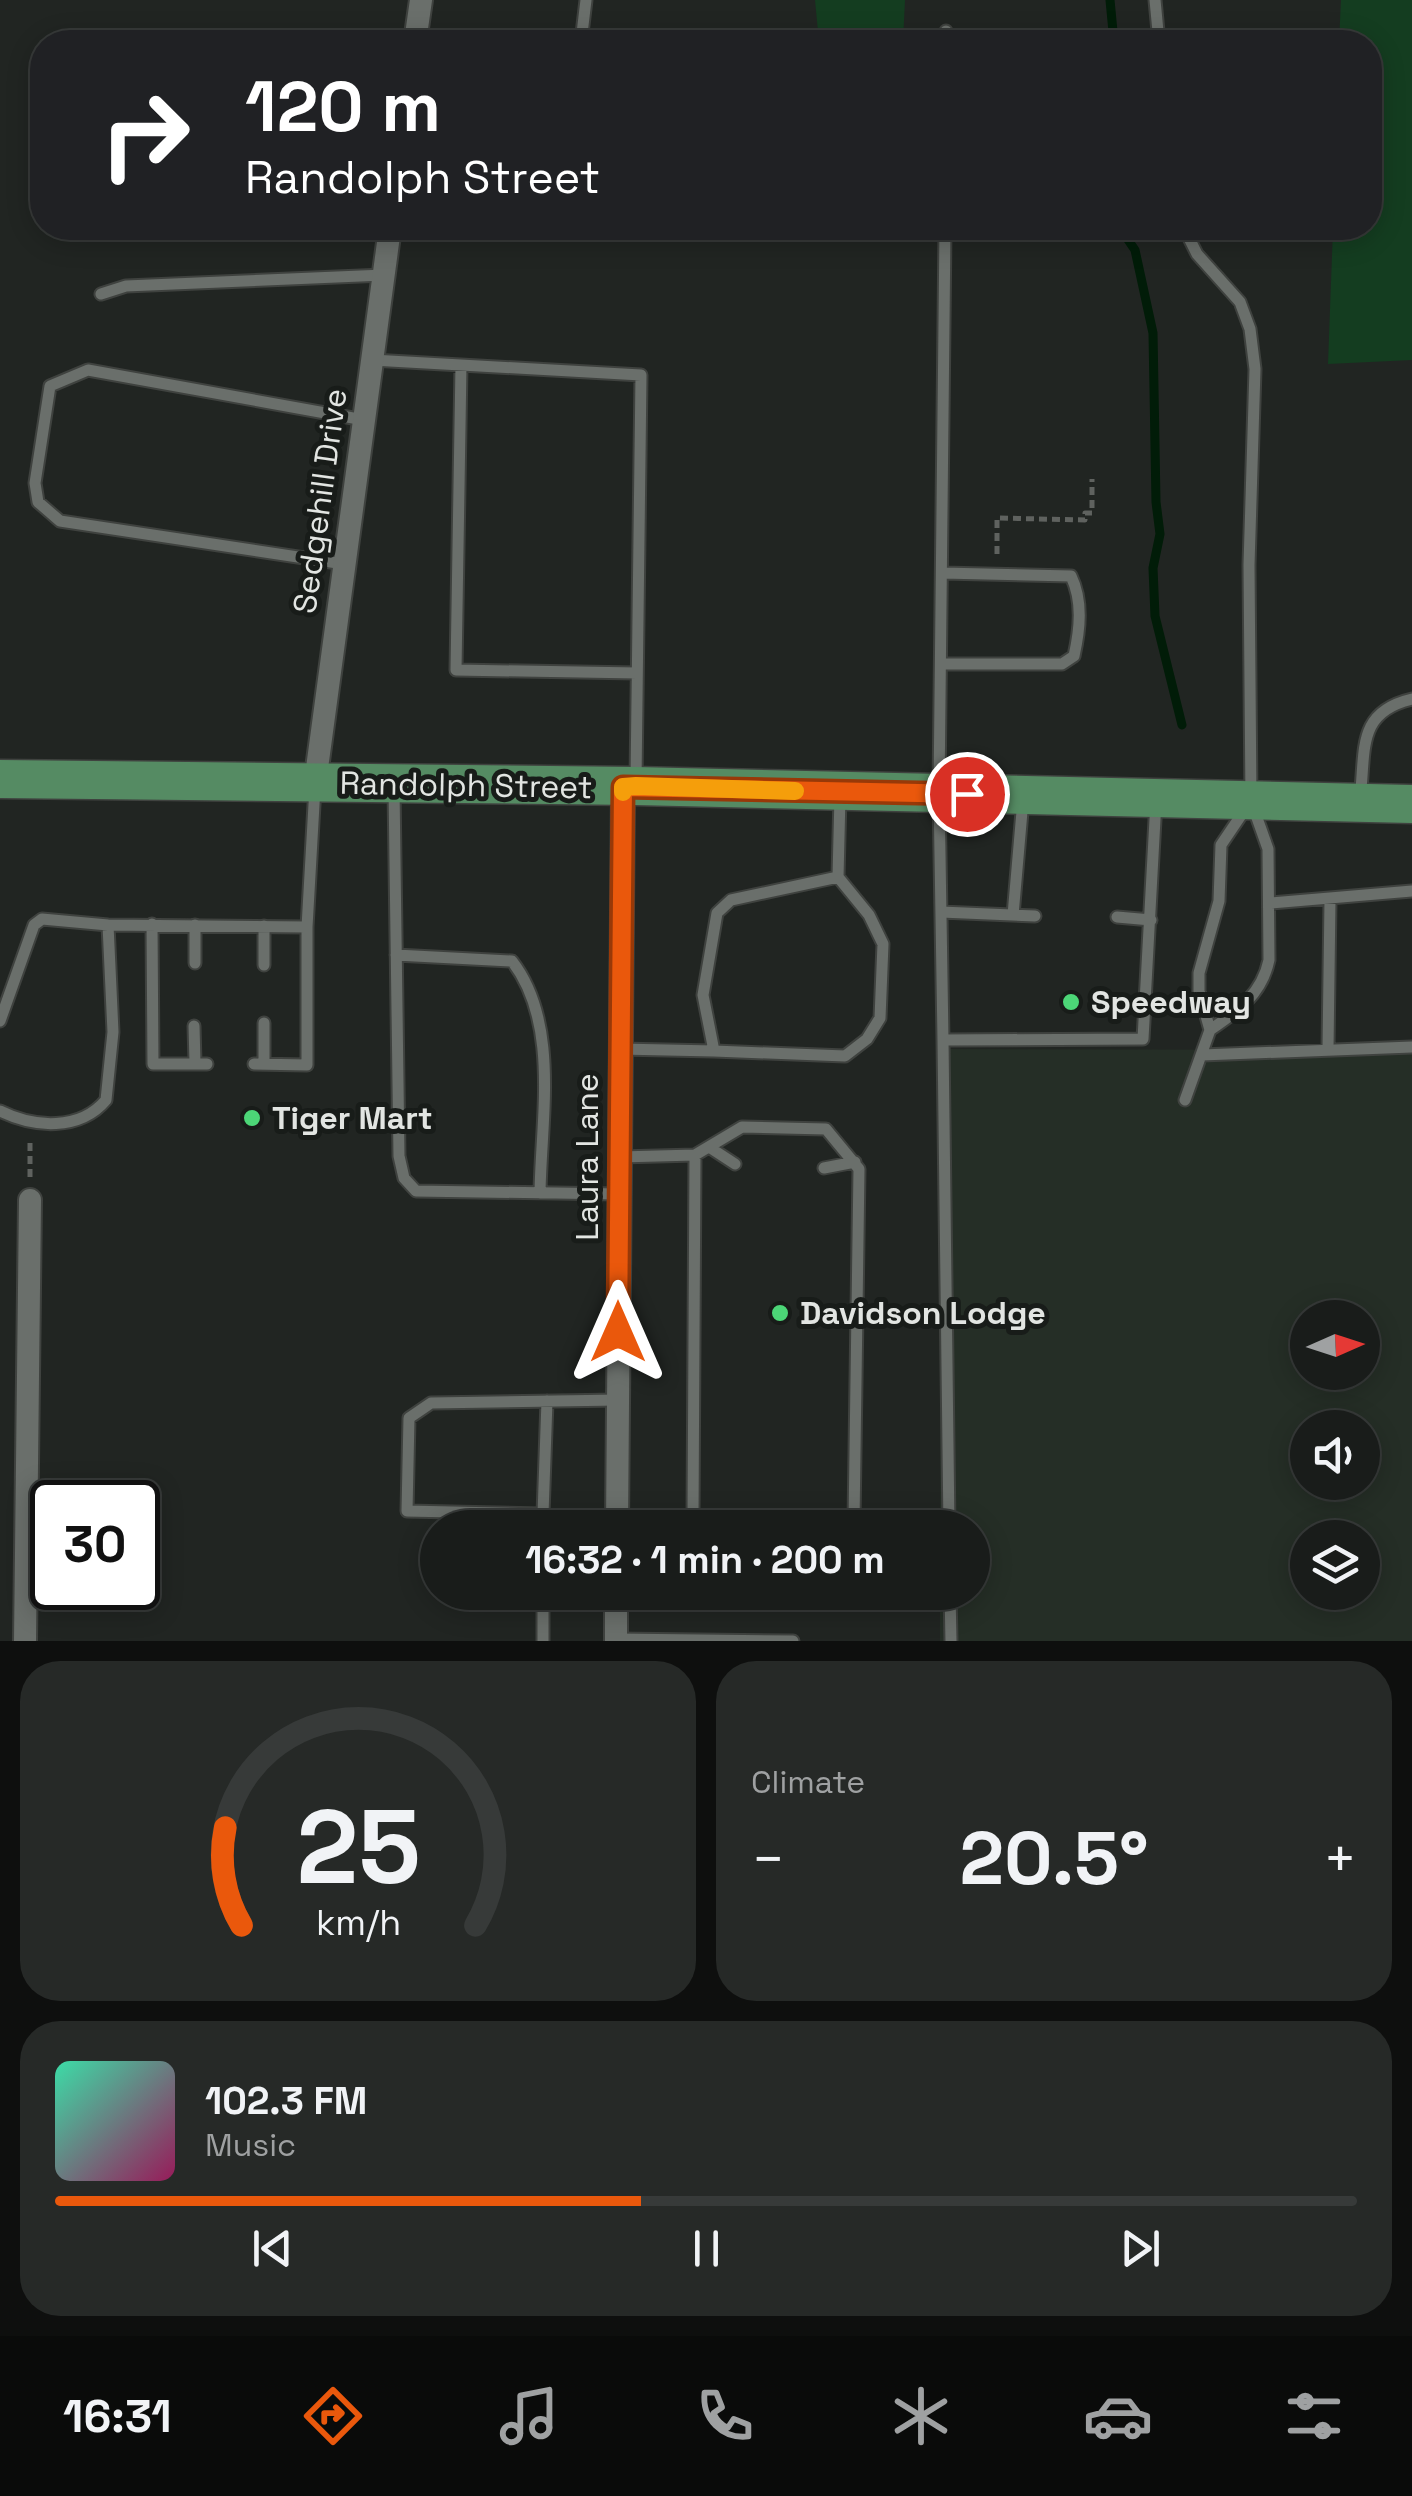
<!DOCTYPE html>
<meta charset="utf-8">
<style>
body{margin:0;font-family:"Space Grotesk",sans-serif;background:#262927;color:#f1f3f6;height:100vh;display:flex;flex-direction:column;font-size:38px;white-space:nowrap}
*{box-sizing:border-box;margin:0}
p{font-size:32px;color:#9fa1a2}
.icon{flex:none;width:55px;height:55px;fill:none;stroke:currentColor;stroke-width:2;stroke-linecap:round;stroke-linejoin:round}
.map{position:relative;height:1641px;overflow:hidden}
.side{display:flex;flex-direction:column;gap:20px;padding:20px;background:#0e0f0e;flex:1}
.side>*{flex:none}
.guide{position:absolute;left:30px;top:30px;width:1352px;height:210px;border-radius:40px;box-shadow:0 5px 25px #0003,0 0 0 2px #373a39;background:#202124;color:#fff;overflow:hidden}
.needle{width:65px;rotate:87deg}
.tools{position:absolute;left:1290px;top:1300px;display:grid;gap:20px}
.tools a{display:grid;place-items:center;width:90px;height:90px;border-radius:50%;background:#191c1a;box-shadow:0 5px 25px #0003,0 0 0 2px #373a39;font-size:50px}
.speed{position:absolute;left:30px;top:1480px;display:flex;gap:20px;font-size:50px;font-weight:700;text-align:center}
.speed>*{display:grid;place-content:center;width:130px;height:130px;border-radius:50%;background:#191c1a;box-shadow:0 5px 25px #0003,0 0 0 2px #373a39;line-height:1}
.speed .limit{border:5px solid #111;border-radius:15px;background:#fff;color:#111}
.pin{position:absolute;display:grid;place-items:center;width:85px;height:85px;color:#fff;margin:-42px;border:5px solid #fff;border-radius:50%;box-shadow:0 2px 10px #0007}
.me{position:absolute;width:110px;margin:-55px;rotate:0deg;stroke-linejoin:round;filter:drop-shadow(0 0 8px #0008)}
.turn{display:flex;align-items:center;gap:35px;height:210px;padding:0 50px;font-size:45px}
.turn .icon{width:130px;height:130px;stroke-width:2.5}
.turn b{display:block;font-size:70px;line-height:85px}
.big{font-size:75px;font-weight:600;line-height:1.1}
.side .tile{flex:1;display:flex;flex-direction:column;justify-content:center;gap:15px;min-width:0;padding:0 35px;border-radius:40px;background:#262927}
.side .dial{align-items:center;gap:0}
.dial svg{height:260px;overflow:visible;fill:none;stroke:#373a39;stroke-width:7;stroke-linecap:round;text-anchor:middle}
.dial text{fill:#f1f3f6;stroke:none}
.song{display:flex;align-items:center;gap:30px}
.cover{width:120px;height:120px;border-radius:15px;background:linear-gradient(135deg,hsl(160 70% 55%),hsl(330 70% 35%))}
.played{height:10px;border-radius:5px;background:linear-gradient(90deg,#ea580c 45%,#373a39 45%)}
.keys{display:flex;justify-content:space-around;direction:ltr}
.heat{display:flex;justify-content:space-between;align-items:center;font-size:55px;direction:ltr}
.side .tiles{flex:1;display:grid;gap:20px;grid-template-columns:1fr 1fr}
.tile:last-child{grid-column:span 2}
.trip{position:absolute;left:420px;top:1510px;width:570px;height:100px;border-radius:50px;background:#191c1a;box-shadow:0 5px 25px #0003,0 0 0 2px #373a39;font-weight:600;line-height:100px;text-align:center}
.tabs{display:flex;height:160px;justify-content:space-around;align-items:center;background:#0a0b0a;color:#9fa1a2}
.tabs .icon{width:70px;height:70px}
.tabs .selected{color:#ea580c}
.tabs b{font-size:45px;color:#f1f3f6}
.map>svg:first-child{display:block}
</style>
<div class="map">
<svg width="1412" height="1641" viewBox="0 0 1412 1641">
<rect width="100%" height="100%" fill="#212522"/>
<!-- built -->
<path fill="#252e26" fill-rule="evenodd" d="M942,1049l470,1v591h-472v-48l32,-1v-64l-32,-1zM1308,1318h54v54h-54zM1308,1428h54v54h-54zM1308,1538h54v54h-54z"/>
<!-- green -->
<path fill="#143d20" d="M815,0h90l-2,42h-84z
M1341,0h71v360l-84,4 5,-136h37v-186h-31z"/>
<g fill="none" stroke-linecap="round" stroke-linejoin="round">
<!-- stream -->
<path stroke="#011c08" stroke-width="9" d="M1110,0l4,42
M1120,228l15,22 18,83 3,169 4,32 -7,34 2,48 27,109"/>
<!-- lane casing -->
<g stroke="#3f423f" stroke-width="15">
<path id="lane" d="M1155,0l4,42
M946,31v11
M581,42l5,-42
M945,228l-6,565 4,247 200,-1 13,-238
M1184,228l13,26 43,48 10,27 5,40 -6,196 2,236 17,48 1,111c-7,34 -31,51 -59,70
M389,235l100,-7
M101,294l25,-8 258,-11
M372,360l269,15 -5,406
M461,365l-5,305 181,3
M344,564l-284,-43 -22,-19 -3,-19 15,-97 38,-16 276,50
M941,664h121l12,-8c6,-27 9,-55 -3,-80l-128,-3
M394,788l5,368 5,22 12,13 203,3
M1360,799c6,-49 -4,-87 52,-100
M838,877l-107,23 -14,13 -14,82 11,56 131,5 22,-17 13,-21 3,-74 -14,-29 -31,-38 2,-81
M1271,903l141,-12
M941,912l94,4
M1013,915l10,-115
M1117,917l34,3
M152,924l1,140h54
M396,955l116,6c48,62 29,158 28,232
M195,963v-38
M264,965v-39
M0,1021l34,-96 8,-6 66,6 199,2 8,-140
M264,1023v41
M194,1026l1,37
M943,1040l6,488
M620,1049l94,2
M1328,1049l2,-149
M1202,1055l210,-8
M254,1064l53,1v-138
M1185,1100l25,-70 -11,-39v-18l20,-72 2,-56 25,-37
M0,1111c34,17 80,20 106,-11l7,-68 -5,-107
M709,1147l26,17
M824,1168l31,-6
M547,1401l-4,113 -136,-3 2,-93 22,-15 187,-3
M617,1517l237,5 5,-353 -33,-40 -84,-2 -47,28 -75,2
M693,1518l2,-363
M950,1592l1,49
M616,1639l177,2
M543,1641v-49"/>
</g>
<!-- street casing -->
<g stroke="#3f423f" stroke-width="26">
<path id="street" d="M415,42l6,-42
M315,783l75,-555
M617,1528l6,-741
M25,1641l5,-441
M616,1641v-49"/>
</g>
<!-- primary casing -->
<g stroke="#3f423f" stroke-width="41">
<path id="primary" d="M0,779l636,7 776,18"/>
</g>
<!-- path -->
<path stroke="#5f625f" stroke-width="5" stroke-dasharray="8 5" stroke-linecap="butt" d="M997,554v-36l88,2v-7h7v-34
M30,1143v34"/>
<!-- lane -->
<use href="#lane" stroke="#6a6f6b" stroke-width="11"/>
<!-- street -->
<use href="#street" stroke="#6a6f6b" stroke-width="22"/>
<!-- primary -->
<use href="#primary" stroke="#558b63" stroke-width="38"/>
</g>
<g fill="none" stroke-linecap="round" stroke-linejoin="round">
<!-- route casing -->
<g stroke="#983908" stroke-width="25">
<path id="route" d="M618,1332l5,-545 344,7"/>
</g>
<!-- route -->
<use href="#route" stroke="#ea580c" stroke-width="18"/>
<!-- slow -->
<path stroke="#f59e0b" stroke-width="18" d="M623,792v-5l13,-1 159,5"/>
</g>
<!-- markers -->
<g fill="#4cd677" stroke="#181c19" stroke-width="4">
<circle cx="1071" cy="1002" r="10"/>
<circle cx="252" cy="1118" r="10"/>
<circle cx="780" cy="1313" r="10"/>
</g>
<g text-anchor="middle" dominant-baseline="central" stroke-width="10" stroke-linejoin="round" paint-order="stroke">
<!-- street labels -->
<g font-size="32" fill="#e2e5e2" stroke="#181c19">
<text transform="translate(320 501) rotate(-82)">Sedgehill Drive</text>
<text transform="translate(466 785) rotate(1)">Randolph Street</text>
<text transform="translate(587 1157) rotate(-90)">Laura Lane</text>
</g>
<!-- poi labels -->
<g font-size="32" font-weight="bold" fill="#e2e5e2" stroke="#181c19" text-anchor="start">
<text x="1091" y="1002">Speedway</text>
<text x="272" y="1118">Tiger Mart</text>
<text x="800" y="1313">Davidson Lodge</text>
</g>
</g>
</svg>
<div class="tools">
<a><svg class="needle" viewBox="-14 -14 28 28"><path d="M0-13l5 13h-10z" fill="#e53935"/><path d="M0 13l5-13h-10z" fill="#9fa1a2"/></svg></a>
<a><svg class="icon" aria-label="sound" viewBox="0 0 24 24"><path d="M4 9h4l5-4v14l-5-4H4zM17 9q2 3 0 6"/></svg></a>
<a><svg class="icon" aria-label="layers" viewBox="0 0 24 24"><path d="M12 4l9 5-9 5-9-5zM3 14l9 5 9-5"/></svg></a>
</div>
<div class="speed"><div class="limit">30</div></div>
<div class="pin" style="left:967px;top:794px;background:#d93025"><svg class="icon" aria-label="arrive" viewBox="0 0 24 24"><path d="M6 21V4h12l-3 4 3 4H6"/></svg></div>
<svg class="me" style="left:618px;top:1332px" viewBox="-20 -20 40 40"><path d="M0-17L14 15 0 8-14 15z" fill="#ea580c" stroke="#fff" stroke-width="4"/></svg>
<div class="trip">16:32 · 1 min · 200 m</div>
<div class="guide">
<div class="turn"><svg class="icon" aria-label="right" viewBox="0 0 24 24"><path d="M7 20v-9h11M14 6l5 5-5 5"/></svg><div><b>120 m</b>Randolph Street</div></div>
</div>
</div>
<section class="side">
<div class="tiles">
<div class="tile dial"><svg viewBox="0 0 100 80">
<path d="M14 69A42 42 0 1 1 86 69"/>
<path d="M14 69A42 42 0 0 1 9 39" stroke="#ea580c"/>
<text x="50" y="56" font-size="32" font-weight="700">25</text>
<text x="50" y="72" font-size="11">km/h</text>
</svg></div>
<div class="tile"><p>Climate</p>
<div class="heat"><a>−</a><b class="big">20.5°</b><a>+</a></div>
</div>
<div class="tile">
<div class="song"><i class="cover"></i><div><b>102.3 FM</b><p>Music</p></div></div>
<div class="played"></div>
<div class="keys"><svg class="icon" aria-label="previous" viewBox="0 0 24 24"><path d="M18 5L8 12l10 7zM5 5v14"/></svg><svg class="icon" aria-label="pause" viewBox="0 0 24 24"><path d="M8 5v14M16 5v14"/></svg><svg class="icon" aria-label="next" viewBox="0 0 24 24"><path d="M6 5l10 7-10 7zM19 5v14"/></svg></div>
</div>
</div>
</section>
<nav class="tabs">
<b>16:31</b>
<svg class="icon selected" aria-label="directions" viewBox="0 0 24 24"><path d="M12 3l9 9-9 9-9-9zM9 14v-3h6M13 9l2 2-2 2"/></svg>
<svg class="icon" aria-label="music" viewBox="0 0 24 24"><path d="M9 18V5l10-2v13"/><circle cx="6" cy="18" r="3"/><circle cx="16" cy="16" r="3"/></svg>
<svg class="icon" aria-label="phone" viewBox="0 0 24 24"><path d="M5 4h4l2 5-3 2q2 4 5 5l2-3 5 2v4C11 20 4 13 5 4z"/></svg>
<svg class="icon" aria-label="climate" viewBox="0 0 24 24"><path d="M12 3v18M4 7l16 10M4 17L20 7"/></svg>
<svg class="icon" aria-label="car" viewBox="0 0 24 24"><path d="M5 17H2v-5l4-1 3-4h7l3 4 3 1v5h-3M9 17h6M6 11h13"/><circle cx="7" cy="17" r="2"/><circle cx="17" cy="17" r="2"/></svg>
<svg class="icon" aria-label="filters" viewBox="0 0 24 24"><path d="M4 7h16M4 17h16"/><circle cx="9" cy="7" r="2"/><circle cx="15" cy="17" r="2"/></svg>
</nav>
